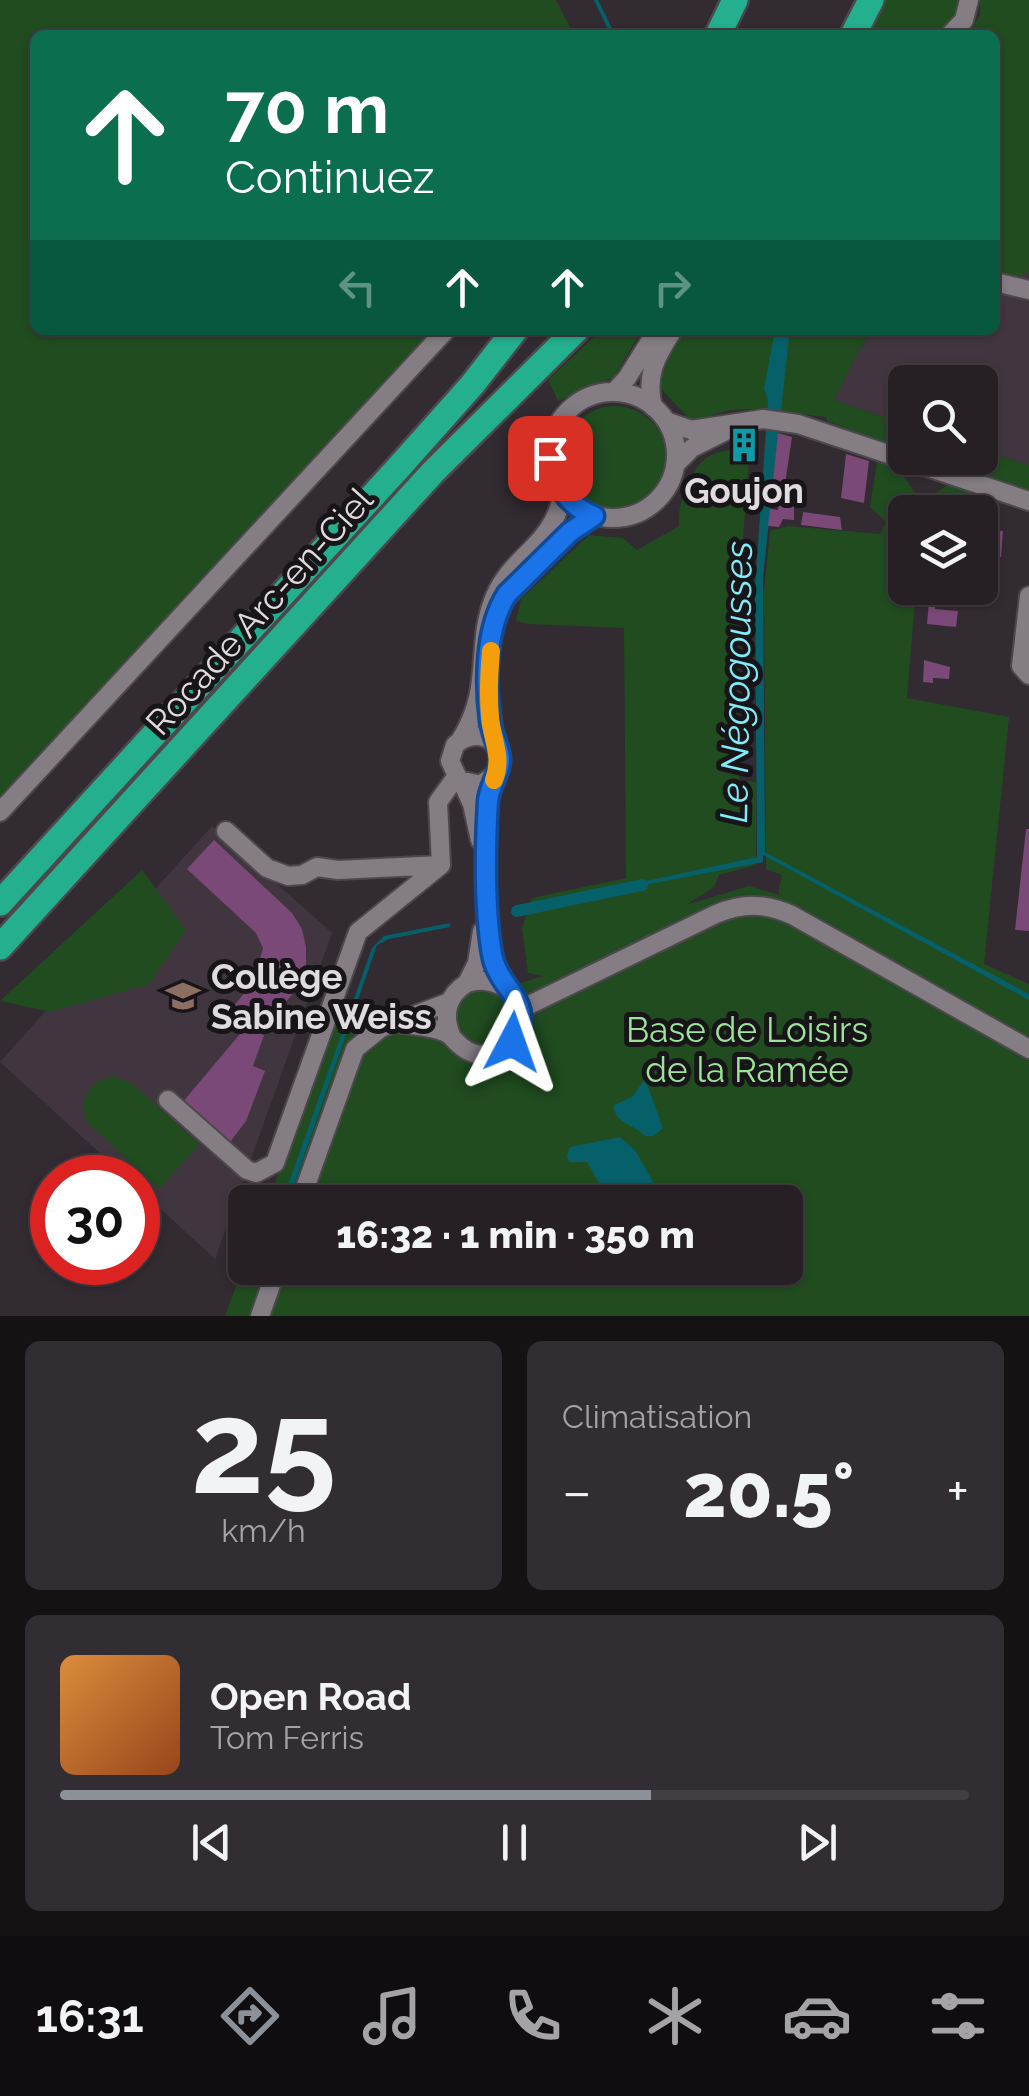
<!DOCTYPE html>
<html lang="fr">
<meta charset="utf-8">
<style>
body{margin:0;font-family:Raleway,sans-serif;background:#322d32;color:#f1f3f6;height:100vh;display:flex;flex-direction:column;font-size:38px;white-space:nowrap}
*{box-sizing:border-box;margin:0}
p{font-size:32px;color:#a4a3a7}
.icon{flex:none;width:55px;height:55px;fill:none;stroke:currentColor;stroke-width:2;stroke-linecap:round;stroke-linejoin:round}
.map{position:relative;height:1316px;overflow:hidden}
.sheet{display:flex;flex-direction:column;gap:25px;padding:25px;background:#151214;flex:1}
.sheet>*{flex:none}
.top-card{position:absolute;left:30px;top:30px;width:970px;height:305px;border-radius:15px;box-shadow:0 2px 8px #0004,0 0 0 2px #423e42;background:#0b6e4f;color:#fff;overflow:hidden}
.tools{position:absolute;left:888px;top:365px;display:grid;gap:20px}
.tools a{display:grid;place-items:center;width:110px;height:110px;border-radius:15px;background:#262025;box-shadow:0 2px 8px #0004,0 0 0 2px #423e42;font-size:50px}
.speed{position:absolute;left:30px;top:1155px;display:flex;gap:20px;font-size:50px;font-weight:700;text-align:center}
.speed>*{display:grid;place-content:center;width:130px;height:130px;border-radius:50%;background:#262025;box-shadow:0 2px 8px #0004,0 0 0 2px #423e42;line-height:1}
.speed .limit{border:15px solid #d22;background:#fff;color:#111}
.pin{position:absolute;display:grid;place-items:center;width:85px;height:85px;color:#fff;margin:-42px;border-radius:20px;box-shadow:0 5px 15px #0006}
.me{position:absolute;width:110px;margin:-55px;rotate:4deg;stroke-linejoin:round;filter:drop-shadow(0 0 8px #0008)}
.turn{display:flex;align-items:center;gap:35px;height:210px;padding:0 30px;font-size:45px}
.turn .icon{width:130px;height:130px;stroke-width:2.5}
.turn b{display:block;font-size:70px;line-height:85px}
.lanes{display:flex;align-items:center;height:95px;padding:0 30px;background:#0003;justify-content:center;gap:50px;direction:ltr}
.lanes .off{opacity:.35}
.big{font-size:75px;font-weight:800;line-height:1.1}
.sheet .card{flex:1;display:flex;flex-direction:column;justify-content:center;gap:15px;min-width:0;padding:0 35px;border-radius:15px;background:#322d32}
.sheet .dial{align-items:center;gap:0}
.dial b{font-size:130px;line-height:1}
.song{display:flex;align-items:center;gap:30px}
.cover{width:120px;height:120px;border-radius:15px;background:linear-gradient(135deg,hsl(30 70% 55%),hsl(20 70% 35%))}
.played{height:10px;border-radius:5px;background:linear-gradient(90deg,#8c9099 65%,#423e42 65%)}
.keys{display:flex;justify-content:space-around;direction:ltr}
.heat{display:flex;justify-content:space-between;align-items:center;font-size:55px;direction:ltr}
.sheet .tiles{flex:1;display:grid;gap:25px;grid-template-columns:1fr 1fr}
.card:last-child{grid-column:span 2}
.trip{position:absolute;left:228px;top:1185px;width:575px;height:100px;border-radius:15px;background:#262025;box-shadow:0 2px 8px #0004,0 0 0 2px #423e42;font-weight:800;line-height:100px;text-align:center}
.dock{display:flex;height:160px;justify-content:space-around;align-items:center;background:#0f0d0f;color:#a4a3a7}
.dock .icon{width:70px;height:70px}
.dock .selected{color:#8c9099}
.dock b{font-size:45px;color:#f1f3f6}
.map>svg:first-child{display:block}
</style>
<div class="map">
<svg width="1029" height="1316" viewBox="0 0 1029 1316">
<rect width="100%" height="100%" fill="#322b31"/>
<!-- built -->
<path fill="#413640" d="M1029,193v272l-49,-16v-67h-75v42l-71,-24 25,-50 15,-20h121v-112z
M212,826l120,107 -117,326 -77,-71v-10l-12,-1 -126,-115z"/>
<!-- green -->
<path fill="#204c20" d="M0,0h556l18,35h-539v295h398l-433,472z
M885,0h76c-10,47 -53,35 -92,35z
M980,0h49v272l-12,5 -22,-6v-236h-27l12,-20z
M601,330h41l-28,47 -56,24 -10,-21z
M684,330h190l-15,20 -25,50 71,24v27l-78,-30 -1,-4 -70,-8 -26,1 -44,13 -1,-9 -26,-27 13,-39z
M564 457a51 51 0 1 1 102 0a51 51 0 1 1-102 0Z
M750,448c-10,117 -16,235 -10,353l6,-20 10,1v83l-37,10 -5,12 -28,18 63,-19 34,10 -5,-3 4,-18 -16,-6 -2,-276 6,-62 18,-5 92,8 6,-12 -16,-15 7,-45 14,-3 25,35 16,1 20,-12 23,7 -3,22h-67v76h11l-9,110 102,19 -25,247 45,20v332h-804l20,-55v7h540v-66h-517l65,-178 27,9 12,-10 103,-37 24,3 45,-13 -16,-3 -6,-45 10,-30 94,-20 -2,-250 -94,-4 -14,-3 5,-22 68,-64 34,3 14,12 42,-24c-1,-16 2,-24 8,-39 15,-36 26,-35 63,-39z
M980,449l49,16v29l-105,-36h56z
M142,870l44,60 -37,54 -99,28 -50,-11z
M113,1076l21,9 65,59 -40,45 -71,-66c-11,-23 1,-42 25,-47z"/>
<!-- water -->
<path fill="#066069" d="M775,330h13l1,7 -26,240 2,275 264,142v6l-266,-145v7l-221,43 -25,8v-4l240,-52 -2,-269 13,-188 -4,-11z
M450,923v4l-61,12 -12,6 -89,257h-6l90,-254 12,-12z
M645,1079l18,49 -9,8h-9c-11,-12 -32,-13 -31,-31l18,-8z
M620,1137l15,13 22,39 -7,13h-40l-23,-40h-18l-2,-7 3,-8z"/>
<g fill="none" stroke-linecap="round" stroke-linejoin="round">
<!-- stream -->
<path stroke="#066069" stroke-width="4" d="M596,0l17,35"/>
<!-- canal -->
<path stroke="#066069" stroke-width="12" d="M517,911l125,-26"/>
</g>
<!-- building -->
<path fill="#7b4977" d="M778,433l14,4 -8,54 -12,-1z
M846,454l23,7 -5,42 -23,-5z
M779,503l15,2v15l-11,-1 -4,8 -11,-1 2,-17 8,1z
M803,512l37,5 2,13 -41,-5z
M986,530l17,1 -2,26 -18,-1z
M983,561l15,2 -2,23 -16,-2z
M929,602l6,1v6l23,2 -2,16 -29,-3z
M924,660l26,7 -1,12 -16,-1v5l-10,-1z
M1026,829h3v102l-14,-1z
M214,840l78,73 10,16 4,18v20l-7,19 -39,48 4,1 -11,31 12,5 -19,50 -19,25 -46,-42 59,-70 6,-12 -14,-14 36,-44 -8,-5 3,-11 -7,-15 -69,-64z"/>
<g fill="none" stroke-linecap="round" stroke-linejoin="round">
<!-- minor casing -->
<g stroke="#4d484c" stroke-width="22">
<path id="minor" d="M950,35l14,-15 5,-20
M995,282l34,8
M614,392l13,-14 30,-48
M550 455a63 63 0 1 1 126 0a63 63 0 1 1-126 0Z
M653,407c-8,-31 3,-51 20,-77
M666,421l25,9 72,-11 35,5 231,77
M675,465l17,-17 32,-16
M1029,596l-8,70 8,9
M502,602l68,-70 24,-17
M488,686l7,59
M461,739c33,-53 13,-95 34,-143 20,-44 56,-48 68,-102
M495,775l-15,10 -21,-5 -9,-19 5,-16c14,-13 38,-13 44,8 5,15 -9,30 -10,45 -5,44 -7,150 15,187
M462,782l10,22 8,36
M0,812l446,-482
M226,831l41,37 21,8 14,-1 15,-8 21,3 103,-5 -3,-63 18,-25
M467,983l10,-20 5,-32
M521,1009l195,-95c27,-11 49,-11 76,1l237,134
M397,1023c15,3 32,3 47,9 8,3 11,10 18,15 15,12 38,10 50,-5 29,-32 -9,-71 -45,-59 -19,12 -25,30 -16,52
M168,1100l79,70 9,3 19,-10 83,-231 83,-67
M300,1202l55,-153 26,-21 68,-26
M260,1316l17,-48"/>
</g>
<!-- highway casing -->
<g stroke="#4d484c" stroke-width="30">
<path id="highway" d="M718,35l17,-35
M853,35l18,-35
M0,903l400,-437 72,-81 43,-55
M0,947l433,-475 143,-142"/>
</g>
<!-- minor -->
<use href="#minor" stroke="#847d84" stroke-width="18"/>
<!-- highway -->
<use href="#highway" stroke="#24af8f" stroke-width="25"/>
</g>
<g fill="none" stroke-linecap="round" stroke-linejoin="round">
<!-- route casing -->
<g stroke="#114b97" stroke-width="25">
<path id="route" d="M512,1042c27,-40 -14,-51 -20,-88 -8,-48 -7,-104 -4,-153 1,-15 13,-29 12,-44 -2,-12 -8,-24 -10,-36 -5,-39 -5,-93 17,-127l63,-62 24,-16c-27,-11 -38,-30 -44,-58"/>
</g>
<!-- route -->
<use href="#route" stroke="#1a73e8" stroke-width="18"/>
<!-- slow -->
<path stroke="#f59e0b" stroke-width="18" d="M491,651c-2,22 -3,43 -1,66 2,24 13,39 4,63"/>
</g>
<!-- icons -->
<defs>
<g id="building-bare" transform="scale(2.7)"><path d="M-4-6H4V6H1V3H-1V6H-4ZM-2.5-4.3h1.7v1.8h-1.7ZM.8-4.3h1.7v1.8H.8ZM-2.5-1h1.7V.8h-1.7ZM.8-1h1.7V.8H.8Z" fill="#0f9aa8" stroke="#181518" stroke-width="2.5" paint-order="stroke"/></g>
<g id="school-bare" transform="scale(2.7)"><path d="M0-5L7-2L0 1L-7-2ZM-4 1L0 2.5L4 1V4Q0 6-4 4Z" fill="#8d6e63" stroke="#181518" stroke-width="2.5" paint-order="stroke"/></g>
</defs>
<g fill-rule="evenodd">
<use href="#building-bare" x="744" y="445"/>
<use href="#school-bare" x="183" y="996"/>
</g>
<g text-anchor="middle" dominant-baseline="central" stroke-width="10" stroke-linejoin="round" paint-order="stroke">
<!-- poi labels -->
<g font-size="35" font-weight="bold" fill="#e0dbdf" stroke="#181518">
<text x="744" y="490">Goujon</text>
<text x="211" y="976" text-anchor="start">Collège<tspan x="211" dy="40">Sabine Weiss</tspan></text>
</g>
<!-- street labels -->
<g font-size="35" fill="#e0dbdf" stroke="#181518">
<text transform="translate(259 611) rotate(-48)">Rocade Arc-en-Ciel</text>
</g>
<!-- park labels -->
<g font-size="35" fill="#9ce49a" stroke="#181518">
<text x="747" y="1029">Base de Loisirs<tspan x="747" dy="40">de la Ramée</tspan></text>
</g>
<!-- water labels -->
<g font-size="38" font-style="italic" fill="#82ebf8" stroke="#181518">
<text transform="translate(736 682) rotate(-89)">Le Négogousses</text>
</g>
</g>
</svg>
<div class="tools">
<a><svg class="icon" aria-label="search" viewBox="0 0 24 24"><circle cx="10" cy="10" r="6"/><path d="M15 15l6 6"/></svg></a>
<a><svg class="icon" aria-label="layers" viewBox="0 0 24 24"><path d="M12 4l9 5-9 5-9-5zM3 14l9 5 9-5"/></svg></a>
</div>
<div class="speed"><div class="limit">30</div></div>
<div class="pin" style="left:550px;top:458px;background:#d93025"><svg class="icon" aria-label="arrive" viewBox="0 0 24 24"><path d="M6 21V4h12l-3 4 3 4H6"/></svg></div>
<svg class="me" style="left:512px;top:1042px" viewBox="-20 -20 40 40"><path d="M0-17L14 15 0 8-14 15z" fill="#1a73e8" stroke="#fff" stroke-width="4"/></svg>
<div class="trip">16:32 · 1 min · 350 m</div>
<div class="top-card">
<div class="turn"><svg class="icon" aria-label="ahead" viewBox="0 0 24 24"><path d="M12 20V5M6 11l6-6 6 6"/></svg><div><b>70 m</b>Continuez</div></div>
<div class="lanes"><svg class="icon off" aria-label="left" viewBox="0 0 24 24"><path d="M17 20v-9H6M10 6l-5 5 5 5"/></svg><svg class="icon" aria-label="ahead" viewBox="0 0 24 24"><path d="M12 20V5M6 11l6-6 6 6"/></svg><svg class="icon" aria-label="ahead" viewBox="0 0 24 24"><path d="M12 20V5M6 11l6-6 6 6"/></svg><svg class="icon off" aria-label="right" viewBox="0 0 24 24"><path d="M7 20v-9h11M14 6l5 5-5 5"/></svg></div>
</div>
</div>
<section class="sheet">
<div class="tiles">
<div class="card dial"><b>25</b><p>km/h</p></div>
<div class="card"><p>Climatisation</p>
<div class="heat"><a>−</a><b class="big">20.5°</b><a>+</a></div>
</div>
<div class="card">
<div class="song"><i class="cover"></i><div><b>Open Road</b><p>Tom Ferris</p></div></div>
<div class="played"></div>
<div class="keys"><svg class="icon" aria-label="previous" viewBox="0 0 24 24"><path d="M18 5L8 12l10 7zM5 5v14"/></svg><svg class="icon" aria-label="pause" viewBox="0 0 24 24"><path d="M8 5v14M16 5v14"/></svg><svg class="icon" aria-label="next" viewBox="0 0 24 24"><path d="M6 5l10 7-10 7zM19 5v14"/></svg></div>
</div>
</div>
</section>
<nav class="dock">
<b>16:31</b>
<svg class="icon selected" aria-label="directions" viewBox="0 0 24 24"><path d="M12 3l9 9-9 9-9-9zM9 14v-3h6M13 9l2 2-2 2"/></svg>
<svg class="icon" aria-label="music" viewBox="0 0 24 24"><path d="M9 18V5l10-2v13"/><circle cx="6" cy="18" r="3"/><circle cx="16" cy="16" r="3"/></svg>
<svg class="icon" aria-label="phone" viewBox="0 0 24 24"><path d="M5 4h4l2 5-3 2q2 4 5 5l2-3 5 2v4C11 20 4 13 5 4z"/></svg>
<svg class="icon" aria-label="climate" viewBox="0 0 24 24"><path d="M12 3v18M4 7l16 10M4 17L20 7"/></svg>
<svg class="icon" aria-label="car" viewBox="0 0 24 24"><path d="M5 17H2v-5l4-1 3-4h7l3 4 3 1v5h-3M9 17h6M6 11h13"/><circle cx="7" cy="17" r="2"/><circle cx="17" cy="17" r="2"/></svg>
<svg class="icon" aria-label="filters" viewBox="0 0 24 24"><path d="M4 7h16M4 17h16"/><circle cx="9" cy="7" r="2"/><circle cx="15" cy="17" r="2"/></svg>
</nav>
